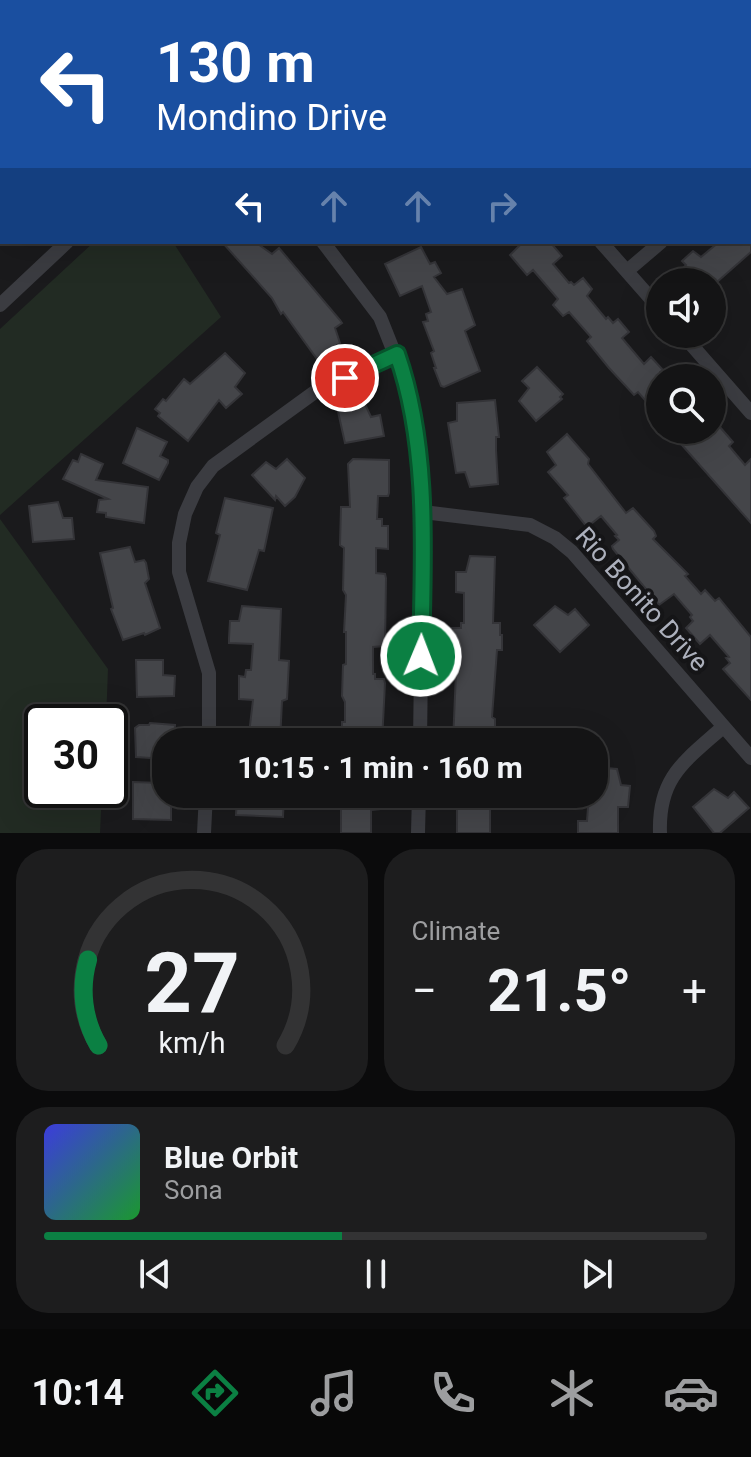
<!DOCTYPE html>
<meta charset="utf-8">
<style>
body{margin:0;font-family:Roboto,sans-serif;background:#1d1d1e;color:#f1f3f6;height:100vh;display:flex;flex-direction:column;font-size:30px;white-space:nowrap}
*{box-sizing:border-box;margin:0}
p{font-size:26px;color:#9d9ea0}
.icon{flex:none;width:44px;height:44px;fill:none;stroke:currentColor;stroke-width:2;stroke-linecap:round;stroke-linejoin:round}
.map{position:relative;height:833px;overflow:hidden}
.panel{display:flex;flex-direction:column;gap:16px;padding:16px;background:#0b0b0c;flex:1}
.panel>*{flex:none}
.guide{position:absolute;left:0px;top:0px;width:752px;height:244px;box-shadow:0 8px 32px #0002,0 0 0 2px #333334;background:#1a4fa0;color:#fff;overflow:hidden}
.fabs{position:absolute;left:646px;top:268px;display:grid;gap:16px}
.fabs a{display:grid;place-items:center;width:80px;height:80px;border-radius:50%;background:#141415;box-shadow:0 8px 32px #0002,0 0 0 2px #333334;font-size:40px}
.speed{position:absolute;left:24px;top:704px;display:flex;gap:16px;font-size:40px;font-weight:700;text-align:center}
.speed>*{display:grid;place-content:center;width:104px;height:104px;border-radius:50%;background:#141415;box-shadow:0 8px 32px #0002,0 0 0 2px #333334;line-height:1}
.speed .limit{border:4px solid #111;border-radius:12px;background:#fff;color:#111}
.pin{position:absolute;display:grid;place-items:center;width:68px;height:68px;color:#fff;margin:-34px;border:4px solid #fff;border-radius:50%;box-shadow:0 2px 8px #0007}
.me{position:absolute;width:88px;margin:-44px;rotate:1deg;stroke-linejoin:round;filter:drop-shadow(0 0 6px #0008)}
.turn{display:flex;align-items:center;gap:28px;height:168px;padding:0 24px;font-size:36px}
.turn .icon{width:104px;height:104px;stroke-width:2.5}
.turn b{display:block;font-size:56px;line-height:68px}
.lanes{display:flex;align-items:center;height:76px;padding:0 24px;background:#0003;justify-content:center;gap:40px;direction:ltr}
.lanes .off{opacity:.35}
.big{font-size:60px;font-weight:700;line-height:1.1}
.panel .widget{flex:1;display:flex;flex-direction:column;justify-content:center;gap:12px;min-width:0;padding:0 28px;border-radius:32px;background:#1d1d1e}
.panel .dial{align-items:center;gap:0}
.dial svg{height:208px;overflow:visible;fill:none;stroke:#333334;stroke-width:7;stroke-linecap:round;text-anchor:middle}
.dial text{fill:#f1f3f6;stroke:none}
.song{display:flex;align-items:center;gap:24px}
.cover{width:96px;height:96px;border-radius:12px;background:linear-gradient(135deg,hsl(240 70% 55%),hsl(130 70% 35%))}
.played{height:8px;border-radius:4px;background:linear-gradient(90deg,#0b8043 45%,#333334 45%)}
.keys{display:flex;justify-content:space-around;direction:ltr}
.heat{display:flex;justify-content:space-between;align-items:center;font-size:44px;direction:ltr}
.panel .tiles{flex:1;display:grid;gap:16px;grid-template-columns:1fr 1fr}
.widget:last-child{grid-column:span 2}
.trip{position:absolute;left:152px;top:728px;width:456px;height:80px;border-radius:32px;background:#141415;box-shadow:0 8px 32px #0002,0 0 0 2px #333334;font-weight:700;line-height:80px;text-align:center}
.tabs{display:flex;height:128px;justify-content:space-around;align-items:center;background:#080808;color:#9d9ea0}
.tabs .icon{width:56px;height:56px}
.tabs .on{color:#0b8043}
.tabs b{font-size:36px;color:#f1f3f6}
.map>svg:first-child{display:block}
</style>
<div class="map">
<svg width="751" height="833" viewBox="0 0 751 833">
<rect width="100%" height="100%" fill="#1a1a1c"/>
<!-- green -->
<path fill="#222b23" d="M94,242h79l48,75 -221,198v-186z
M0,519l108,150 -2,53h-64v68h60l-2,43h-100z"/>
<!-- building -->
<path fill="#444549" stroke="#343438" stroke-width="2" d="M222,242h33l17,12 7,-6 61,72 2,3 -7,5 5,15 -23,16 -34,-47 -2,2 -9,-16z
M523,242h27l12,14 -9,8 16,19 2,-1 3,3 9,-7 9,11 -5,7 19,23 2,-2 5,6 5,-4 11,13 -7,6 22,26 7,-7 12,13 -3,2v45l-22,-25 -4,3 -25,-27 -22,-27 4,-4 -22,-25 -6,4 -10,-11 5,-6 -25,-29 -6,5 -17,-20z
M719,242h32v10l-34,30h-39l9,-9 -4,-5 3,-3 -4,-4 11,-10 8,6z
M421,247l9,17 5,-2 6,11 -7,4 13,17 15,-5 13,36 -10,6 15,40 -36,16 -3,-1 -7,-18h2l-5,-15 3,-2 -11,-29 5,-1 -2,-7 5,-2 -9,-26 -22,10 -15,-32z
M225,353l20,20 -10,14 7,7 -16,14 -7,-8 -31,41 -30,-25 2,-3 -5,-4 8,-10 3,2 18,-22 6,5z
M537,367l26,27 -3,3 2,2 -26,22 -17,-20 10,-13 -7,-7z
M495,400l4,37h-3v13l2,34 -28,3 -5,-15 -9,1 -8,-50 9,-2v-18z
M364,402l7,15 9,-2 4,21 -39,7 -8,-36z
M719,426l14,16 -4,4 16,19 6,-6v64l-70,-79 13,-12 15,4z
M137,428l30,14 -7,14 8,4v3l-9,17 -36,-17z
M567,434l22,25 -1,5 38,49 7,-5 21,23 2,5 -3,3 35,35 -3,2 16,18 4,-4 10,11 4,-3 32,39v63l-28,-31 7,-6 -4,-5 3,-1 -19,-22 -10,9 -14,-16 7,-7 -3,-4 2,-2 -18,-21 -15,11 -46,-56 -1,-3 7,-6 -4,-4 2,-1 -16,-19 -14,11 -23,-29 4,-3 -20,-23 8,-7 -9,-13z
M81,454l22,10 -7,16 52,7 -4,36 -38,-6v-4l-9,-1 2,-12 9,-1 -45,-20 10,-19 5,2z
M287,459l18,19 -10,19 -10,9 -9,-10 -1,4 -23,-25 14,-13 10,7z
M353,459l36,1v33l-1,3h-10l-1,23h5v7h6v23l-12,-1v25l9,1 1,4 -1,68 -12,1v27h2v5h9l1,4 -3,59 -40,-2v-18h3v-20l-3,-6 1,-31 3,-1v-32h-2l2,-37 -3,-5 1,-42 -4,-3 1,-38h9l-2,-43z
M225,498l48,10 -9,43 -5,-1 -12,40 -39,-9 12,-46 -4,-2z
M58,502l5,16h9l2,21 -41,3 -4,-36z
M130,547l5,15 9,-2 2,3 3,16 -4,4 15,45 -15,7 -1,-2 -21,7 -12,-31 2,-1 -13,-55z
M470,556l25,1 -2,66h7v12h2v15h-5l-5,67 3,2v17h-3v6h-39l4,-93h-6l1,-21h9v-5h3v-30l-8,-1v-20h10z
M242,606l39,3 -2,51 10,1 -2,38 -5,2 -2,41h-32l5,-42 -14,-1v-23l6,1 1,-7h5l2,-26 -24,-1v-5l1,-17h9z
M555,606l13,9 7,-6 14,16 -29,27 -26,-27z
M136,660h27v15l12,1 -1,20 -37,1z
M150,723l25,2 -1,17h-8v17l-30,-2 -1,-29 4,-3h10z
M594,767l23,2 4,16 9,1 -2,21h-10v26h-40v-12h9l2,-27h5z
M133,782l27,1 2,16 9,1v20l-38,-1z
M714,789l14,9 6,-6 15,16 -29,25h-6l-21,-26z
M237,794h47l-1,23 -47,-2z
M341,794h40l-1,15 -9,1v23h-30z
M460,794h30v39h-33v-31z"/>
<g fill="none" stroke-linecap="round" stroke-linejoin="round">
<!-- minor -->
<path stroke="#3b3c41" stroke-width="14" d="M383,0l2,2
M322,2l2,-2
M618,2l3,-2
M750,164l1,-1
M323,242l57,75 29,73 14,122 -3,230
M601,242l59,67
M627,271l34,-29
M0,305l67,-63
M682,334l69,79
M423,512l107,13 25,13 17,14 179,206
M209,742v-69l-30,-101v-29l6,-29 12,-27 16,-21 106,-77 78,-35
M204,833l2,-39
M418,833l1,-39
M660,833c-2,-56 25,-72 63,-106"/>
</g>
<g fill="none" stroke-linecap="round" stroke-linejoin="round">
<!-- route casing -->
<g stroke="#07532c" stroke-width="20">
<path id="route" d="M345,378l52,-24c33,94 26,204 24,302"/>
</g>
<!-- route -->
<use href="#route" stroke="#0b8043" stroke-width="14"/>
</g>
<g text-anchor="middle" dominant-baseline="central" stroke-width="8" stroke-linejoin="round" paint-order="stroke">
<!-- street labels -->
<g font-size="26" fill="#acb0bc" stroke="#151517">
<text transform="translate(642 599) rotate(48)">Rio Bonito Drive</text>
</g>
</g>
</svg>
<div class="fabs">
<a><svg class="icon" aria-label="sound" viewBox="0 0 24 24"><path d="M4 9h4l5-4v14l-5-4H4zM17 9q2 3 0 6"/></svg></a>
<a><svg class="icon" aria-label="search" viewBox="0 0 24 24"><circle cx="10" cy="10" r="6"/><path d="M15 15l6 6"/></svg></a>
</div>
<div class="speed"><div class="limit">30</div></div>
<div class="pin" style="left:345px;top:378px;background:#d93025"><svg class="icon" aria-label="arrive" viewBox="0 0 24 24"><path d="M6 21V4h12l-3 4 3 4H6"/></svg></div>
<svg class="me" style="left:421px;top:656px" viewBox="-20 -20 40 40"><circle r="17" fill="#0b8043" stroke="#fff" stroke-width="3"/><path d="M0-11L8 9 0 5-8 9z" fill="#fff"/></svg>
<div class="trip">10:15 · 1 min · 160 m</div>
<div class="guide">
<div class="turn"><svg class="icon" aria-label="left" viewBox="0 0 24 24"><path d="M17 20v-9H6M10 6l-5 5 5 5"/></svg><div><b>130 m</b>Mondino Drive</div></div>
<div class="lanes"><svg class="icon" aria-label="left" viewBox="0 0 24 24"><path d="M17 20v-9H6M10 6l-5 5 5 5"/></svg><svg class="icon off" aria-label="ahead" viewBox="0 0 24 24"><path d="M12 20V5M6 11l6-6 6 6"/></svg><svg class="icon off" aria-label="ahead" viewBox="0 0 24 24"><path d="M12 20V5M6 11l6-6 6 6"/></svg><svg class="icon off" aria-label="right" viewBox="0 0 24 24"><path d="M7 20v-9h11M14 6l5 5-5 5"/></svg></div>
</div>
</div>
<section class="panel">
<div class="tiles">
<div class="widget dial"><svg viewBox="0 0 100 80">
<path d="M14 69A42 42 0 1 1 86 69"/>
<path d="M14 69A42 42 0 0 1 10 36" stroke="#0b8043"/>
<text x="50" y="56" font-size="32" font-weight="700">27</text>
<text x="50" y="72" font-size="11">km/h</text>
</svg></div>
<div class="widget"><p>Climate</p>
<div class="heat"><a>−</a><b class="big">21.5°</b><a>+</a></div>
</div>
<div class="widget">
<div class="song"><i class="cover"></i><div><b>Blue Orbit</b><p>Sona</p></div></div>
<div class="played"></div>
<div class="keys"><svg class="icon" aria-label="previous" viewBox="0 0 24 24"><path d="M18 5L8 12l10 7zM5 5v14"/></svg><svg class="icon" aria-label="pause" viewBox="0 0 24 24"><path d="M8 5v14M16 5v14"/></svg><svg class="icon" aria-label="next" viewBox="0 0 24 24"><path d="M6 5l10 7-10 7zM19 5v14"/></svg></div>
</div>
</div>
</section>
<nav class="tabs">
<b>10:14</b>
<svg class="icon on" aria-label="directions" viewBox="0 0 24 24"><path d="M12 3l9 9-9 9-9-9zM9 14v-3h6M13 9l2 2-2 2"/></svg>
<svg class="icon" aria-label="music" viewBox="0 0 24 24"><path d="M9 18V5l10-2v13"/><circle cx="6" cy="18" r="3"/><circle cx="16" cy="16" r="3"/></svg>
<svg class="icon" aria-label="phone" viewBox="0 0 24 24"><path d="M5 4h4l2 5-3 2q2 4 5 5l2-3 5 2v4C11 20 4 13 5 4z"/></svg>
<svg class="icon" aria-label="climate" viewBox="0 0 24 24"><path d="M12 3v18M4 7l16 10M4 17L20 7"/></svg>
<svg class="icon" aria-label="car" viewBox="0 0 24 24"><path d="M5 17H2v-5l4-1 3-4h7l3 4 3 1v5h-3M9 17h6M6 11h13"/><circle cx="7" cy="17" r="2"/><circle cx="17" cy="17" r="2"/></svg>
</nav>
